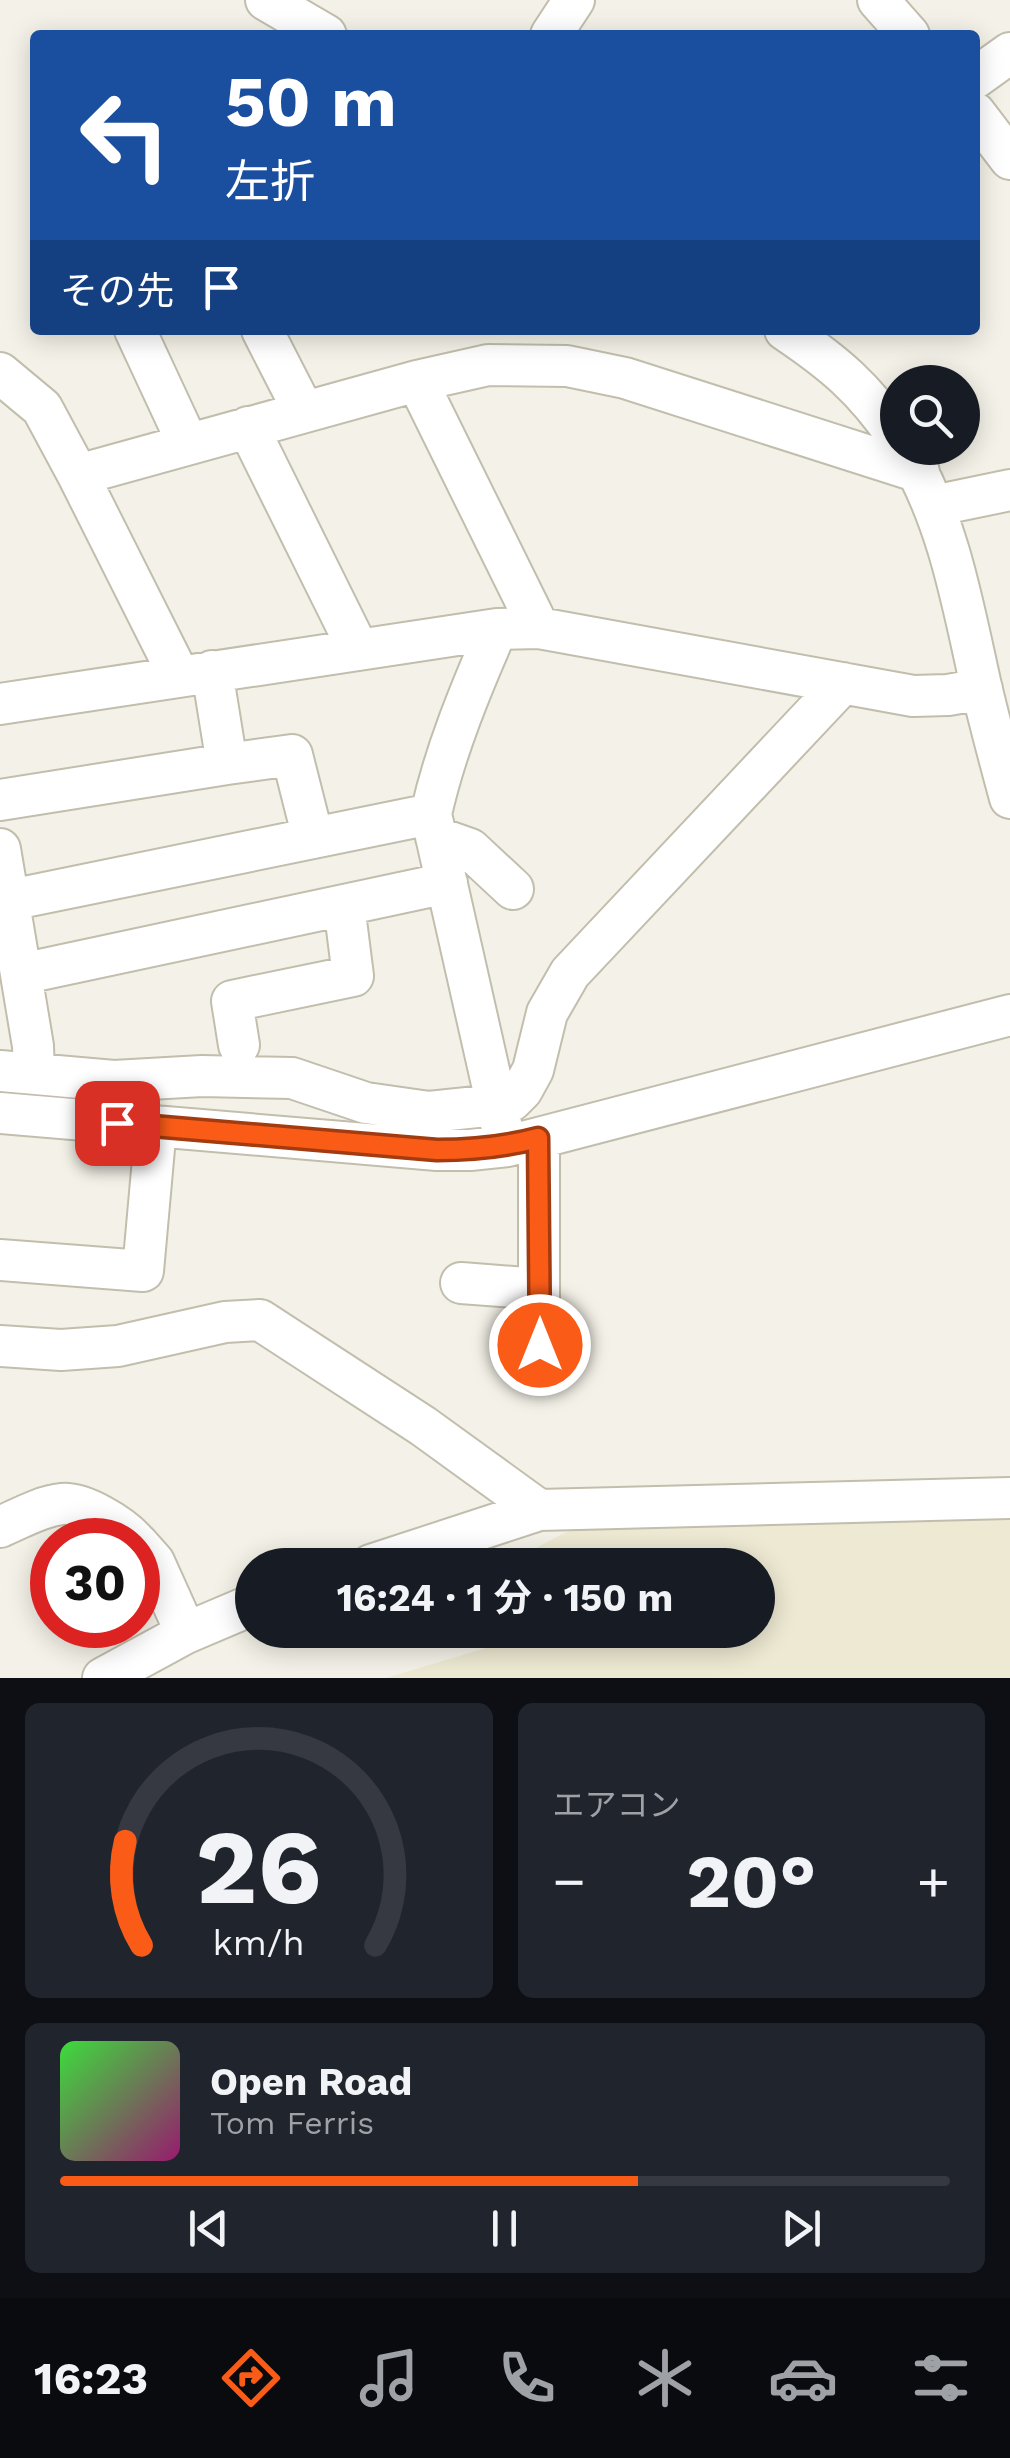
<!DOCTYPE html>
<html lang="ja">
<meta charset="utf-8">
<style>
body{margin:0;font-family:"Work Sans","Noto Sans JP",sans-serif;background:#20242c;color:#f1f3f6;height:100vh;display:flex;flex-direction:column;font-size:38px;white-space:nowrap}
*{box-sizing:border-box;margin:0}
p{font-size:32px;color:#9ea1a6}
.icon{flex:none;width:55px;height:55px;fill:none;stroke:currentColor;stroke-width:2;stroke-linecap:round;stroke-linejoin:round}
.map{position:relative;height:1678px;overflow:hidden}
.details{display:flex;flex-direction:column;gap:25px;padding:25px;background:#0d0f14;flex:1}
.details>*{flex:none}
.banner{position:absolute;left:30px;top:30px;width:950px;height:305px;border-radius:10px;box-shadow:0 5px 25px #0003;background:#1a4fa0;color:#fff;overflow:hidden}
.tools{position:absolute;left:880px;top:365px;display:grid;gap:20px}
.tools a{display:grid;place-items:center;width:100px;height:100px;border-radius:50%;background:#171b24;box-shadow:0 5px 25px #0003;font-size:50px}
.speed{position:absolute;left:30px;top:1518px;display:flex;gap:20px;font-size:50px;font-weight:700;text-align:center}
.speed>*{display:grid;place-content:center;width:130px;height:130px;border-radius:50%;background:#171b24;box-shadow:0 5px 25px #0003;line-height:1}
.speed .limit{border:15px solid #d22;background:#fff;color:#111}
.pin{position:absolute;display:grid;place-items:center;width:85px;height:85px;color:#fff;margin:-42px;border-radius:20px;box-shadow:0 5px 15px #0006}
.me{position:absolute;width:110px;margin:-55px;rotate:0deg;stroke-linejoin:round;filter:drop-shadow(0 0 8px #0008)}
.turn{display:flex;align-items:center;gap:35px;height:210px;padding:0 30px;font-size:45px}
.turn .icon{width:130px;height:130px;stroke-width:2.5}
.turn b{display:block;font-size:70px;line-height:85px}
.then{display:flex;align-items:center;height:95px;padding:0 30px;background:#0003;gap:20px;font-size:38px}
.big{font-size:75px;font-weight:700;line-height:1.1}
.details .card{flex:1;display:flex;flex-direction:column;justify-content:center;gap:15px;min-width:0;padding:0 35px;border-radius:15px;background:#20242c}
.details .dial{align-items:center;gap:0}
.dial svg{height:260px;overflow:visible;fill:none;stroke:#363941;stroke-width:7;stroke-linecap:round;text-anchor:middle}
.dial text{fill:#f1f3f6;stroke:none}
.song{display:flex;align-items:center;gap:30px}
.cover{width:120px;height:120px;border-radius:15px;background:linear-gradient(135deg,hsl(120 70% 55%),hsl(320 70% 35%))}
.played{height:10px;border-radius:5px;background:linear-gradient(90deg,#fa5c18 65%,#363941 65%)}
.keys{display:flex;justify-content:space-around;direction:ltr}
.heat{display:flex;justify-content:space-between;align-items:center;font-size:55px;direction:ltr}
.details .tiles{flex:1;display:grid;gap:25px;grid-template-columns:1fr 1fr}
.card:last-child{grid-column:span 2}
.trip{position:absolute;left:235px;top:1548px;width:540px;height:100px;border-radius:50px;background:#171b24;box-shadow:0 5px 25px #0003;font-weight:700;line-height:100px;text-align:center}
.tabs{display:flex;height:160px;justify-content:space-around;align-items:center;background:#090b0e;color:#9ea1a6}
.tabs .icon{width:70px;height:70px}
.tabs .on{color:#fa5c18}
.tabs b{font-size:45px;color:#f1f3f6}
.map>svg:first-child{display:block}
</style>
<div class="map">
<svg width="1010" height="1678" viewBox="0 0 1010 1678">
<rect width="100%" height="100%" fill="#f4f2e8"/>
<!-- education -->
<path fill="#ede9d2" d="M1010,1517v161h-624l103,-31 6,-17h263v-65h-240l3,-9 43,-23 21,-6z"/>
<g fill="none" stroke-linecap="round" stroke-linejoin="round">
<!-- minor casing -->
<g stroke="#c2bead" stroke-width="44">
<path id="minor" d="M266,0l60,35
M878,0l31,35
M551,35l23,-35
M975,78l35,-25
M975,113l35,46
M135,330l53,114
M262,330l42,82
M785,330c49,33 79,58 113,108
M0,373l42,35 36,67 101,201
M417,381l122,247
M248,427l110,222
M906,451c43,71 57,155 75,235 9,38 19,75 29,112
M78,475l339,-94 71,-16 79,1 58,12 294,94
M933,506l77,-16
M497,629c-26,59 -52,122 -66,185l71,314
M0,704l497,-75 42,-1 374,68 35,-1 34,-6
M227,764l65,-9 21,83
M0,800l227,-36 -15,-93
M436,837l34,12 43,40
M0,849l33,197 1,28
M10,900l421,-86
M21,974l426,-91
M239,1045l-7,-44 121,-25 -9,-71
M0,1071l114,10 88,-5 90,2 74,25 63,9 67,-7 15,-4 11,-11 11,-20 14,-57 23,-40 273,-290
M0,1113l437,37h33l38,-4 502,-131
M539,1139v206
M0,1260l143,11 13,-145
M461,1283l78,6
M0,1346l61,4 57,-4 107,-24 35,-2 163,106 116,84
M0,1527c19,-8 41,-21 62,-23 21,-2 58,21 72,36
M138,1544l16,18 32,71
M371,1565l168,-55 471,-12
M103,1678l83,-45 66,-28"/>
</g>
<!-- minor -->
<use href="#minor" stroke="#fff" stroke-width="40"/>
</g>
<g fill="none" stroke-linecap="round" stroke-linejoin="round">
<!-- route casing -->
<g stroke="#a23c10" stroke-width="25">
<path id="route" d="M117,1123l320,27c35,0 67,-3 101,-12l2,207"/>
</g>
<!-- route -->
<use href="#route" stroke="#fa5c18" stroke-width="18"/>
</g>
</svg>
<div class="tools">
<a><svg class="icon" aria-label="search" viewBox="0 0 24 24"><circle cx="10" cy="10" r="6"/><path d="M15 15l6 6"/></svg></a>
</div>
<div class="speed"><div class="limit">30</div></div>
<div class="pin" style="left:117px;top:1123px;background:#d93025"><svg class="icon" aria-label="arrive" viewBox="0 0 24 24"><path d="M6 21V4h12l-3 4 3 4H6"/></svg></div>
<svg class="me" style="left:540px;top:1345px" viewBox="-20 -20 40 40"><circle r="17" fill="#fa5c18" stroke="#fff" stroke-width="3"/><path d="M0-11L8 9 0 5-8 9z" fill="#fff"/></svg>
<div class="trip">16:24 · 1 分 · 150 m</div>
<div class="banner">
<div class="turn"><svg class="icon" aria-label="left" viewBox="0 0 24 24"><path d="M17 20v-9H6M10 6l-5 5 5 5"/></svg><div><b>50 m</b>左折</div></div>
<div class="then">その先<svg class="icon" aria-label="arrive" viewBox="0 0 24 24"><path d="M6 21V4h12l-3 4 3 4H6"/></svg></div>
</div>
</div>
<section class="details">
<div class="tiles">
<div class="card dial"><svg viewBox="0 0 100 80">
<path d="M14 69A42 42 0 1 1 86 69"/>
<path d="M14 69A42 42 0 0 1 9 37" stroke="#fa5c18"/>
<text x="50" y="56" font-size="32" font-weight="700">26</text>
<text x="50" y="72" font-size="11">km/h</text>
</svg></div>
<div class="card"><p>エアコン</p>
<div class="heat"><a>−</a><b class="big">20°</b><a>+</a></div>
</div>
<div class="card">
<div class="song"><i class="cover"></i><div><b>Open Road</b><p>Tom Ferris</p></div></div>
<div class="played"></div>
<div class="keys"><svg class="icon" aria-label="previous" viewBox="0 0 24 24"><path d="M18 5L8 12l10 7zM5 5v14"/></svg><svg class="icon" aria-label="pause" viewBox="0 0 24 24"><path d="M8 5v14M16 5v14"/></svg><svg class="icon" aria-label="next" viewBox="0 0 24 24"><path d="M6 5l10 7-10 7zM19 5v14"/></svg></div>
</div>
</div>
</section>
<nav class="tabs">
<b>16:23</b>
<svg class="icon on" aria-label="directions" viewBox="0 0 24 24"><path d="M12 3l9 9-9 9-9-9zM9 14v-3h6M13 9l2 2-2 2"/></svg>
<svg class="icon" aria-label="music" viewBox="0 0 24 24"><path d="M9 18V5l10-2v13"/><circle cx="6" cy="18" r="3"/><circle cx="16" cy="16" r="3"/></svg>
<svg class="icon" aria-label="phone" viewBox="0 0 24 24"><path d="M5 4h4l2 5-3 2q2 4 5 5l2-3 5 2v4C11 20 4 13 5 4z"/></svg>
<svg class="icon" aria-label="climate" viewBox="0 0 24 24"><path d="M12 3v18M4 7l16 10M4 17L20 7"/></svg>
<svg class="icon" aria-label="car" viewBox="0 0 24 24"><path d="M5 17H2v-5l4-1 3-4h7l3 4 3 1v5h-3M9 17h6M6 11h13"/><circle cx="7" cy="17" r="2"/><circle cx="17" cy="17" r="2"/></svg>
<svg class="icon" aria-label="filters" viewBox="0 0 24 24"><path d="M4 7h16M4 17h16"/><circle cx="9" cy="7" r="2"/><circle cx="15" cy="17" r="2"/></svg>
</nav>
